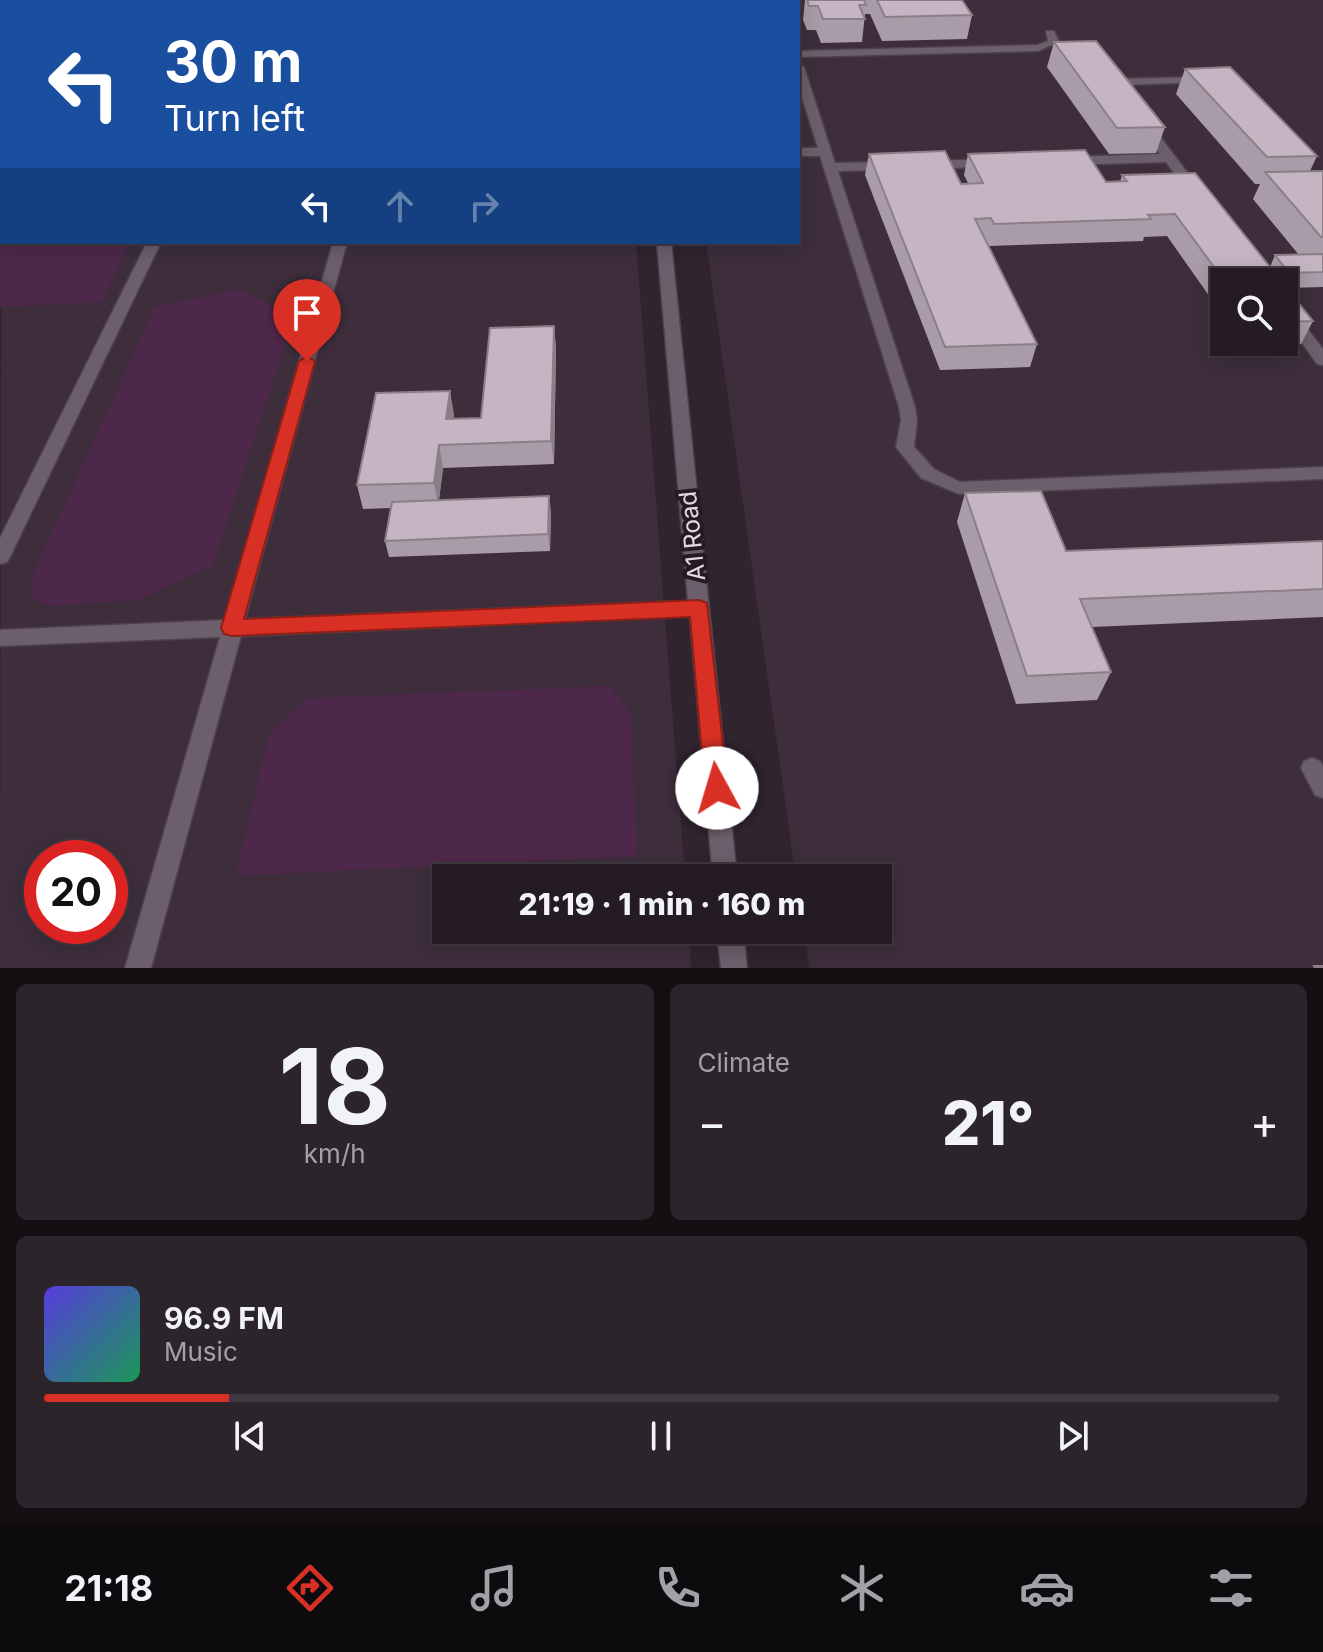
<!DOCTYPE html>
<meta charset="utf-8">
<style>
body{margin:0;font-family:Inter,sans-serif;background:#2c242b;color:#f1f3f6;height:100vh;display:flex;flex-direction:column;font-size:30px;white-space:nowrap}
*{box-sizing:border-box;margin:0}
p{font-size:26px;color:#a3a1a6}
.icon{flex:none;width:44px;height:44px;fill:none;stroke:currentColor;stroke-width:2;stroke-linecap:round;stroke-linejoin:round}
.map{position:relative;height:968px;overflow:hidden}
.drawer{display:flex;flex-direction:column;gap:16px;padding:16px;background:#140f13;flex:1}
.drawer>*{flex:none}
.banner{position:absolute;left:0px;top:0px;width:800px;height:244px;box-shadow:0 4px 20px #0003,0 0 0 2px #413941;background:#1a4fa0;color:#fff;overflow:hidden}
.buttons{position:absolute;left:1210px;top:268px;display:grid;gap:16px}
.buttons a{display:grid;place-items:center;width:88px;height:88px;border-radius:0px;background:#241b23;box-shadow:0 4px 20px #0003,0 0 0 2px #413941;font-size:40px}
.speed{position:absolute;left:24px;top:840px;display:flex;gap:16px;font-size:40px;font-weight:700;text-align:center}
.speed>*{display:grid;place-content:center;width:104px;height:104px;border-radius:50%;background:#241b23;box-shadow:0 4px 20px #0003,0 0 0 2px #413941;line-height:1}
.speed .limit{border:12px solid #d22;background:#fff;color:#111}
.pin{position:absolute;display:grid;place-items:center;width:68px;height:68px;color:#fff;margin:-82px -34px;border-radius:50% 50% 50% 0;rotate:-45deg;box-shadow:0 0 8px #0007}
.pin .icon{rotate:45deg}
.me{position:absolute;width:88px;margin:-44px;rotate:354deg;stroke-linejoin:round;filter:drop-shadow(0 0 6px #0008)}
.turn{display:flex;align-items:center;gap:28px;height:168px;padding:0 32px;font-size:36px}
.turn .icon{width:104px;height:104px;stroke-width:2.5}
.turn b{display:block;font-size:56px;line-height:68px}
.lanes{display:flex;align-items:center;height:76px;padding:0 32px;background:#0003;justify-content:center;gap:40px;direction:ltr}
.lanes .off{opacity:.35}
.big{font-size:60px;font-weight:800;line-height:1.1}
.drawer .tile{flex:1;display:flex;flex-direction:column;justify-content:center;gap:12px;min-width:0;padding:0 28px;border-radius:12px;background:#2c242b}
.drawer .dial{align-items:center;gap:0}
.dial b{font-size:104px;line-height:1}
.song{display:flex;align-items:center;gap:24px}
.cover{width:96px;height:96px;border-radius:12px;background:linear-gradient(135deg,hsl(250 70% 55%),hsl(150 70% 35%))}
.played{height:8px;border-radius:4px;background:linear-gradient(90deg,#d93025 15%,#413941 15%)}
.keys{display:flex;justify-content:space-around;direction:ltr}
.heat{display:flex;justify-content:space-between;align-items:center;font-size:44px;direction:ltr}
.drawer .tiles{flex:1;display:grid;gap:16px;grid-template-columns:1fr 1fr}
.tile:last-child{grid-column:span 2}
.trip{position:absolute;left:432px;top:864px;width:460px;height:80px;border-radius:0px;background:#241b23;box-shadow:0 4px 20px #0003,0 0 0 2px #413941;font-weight:800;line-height:80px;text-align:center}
.dock{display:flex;height:128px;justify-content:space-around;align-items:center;background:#0e0b0e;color:#a3a1a6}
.dock .icon{width:56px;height:56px}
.dock .active{color:#d93025}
.dock b{font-size:36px;color:#f1f3f6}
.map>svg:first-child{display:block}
</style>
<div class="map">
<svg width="1323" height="968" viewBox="0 0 1323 968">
<rect width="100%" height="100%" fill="#30242f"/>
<!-- built -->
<path fill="#3e2e3c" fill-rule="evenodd" d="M265,0h335v2h-345z
M685,0h638v968h-514l-5,-38h74v-52h-82l-90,-636h92v-240zM1224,282h60v60h-60z
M2,26v216h634l49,636h-239v52h243l2,38h-691zM42,858h68v68h-68z"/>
<!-- green -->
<path fill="#4e284a" d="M0,130l2,112h128l-28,60 -102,5z
M239,289l55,28 -81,248 -76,35 -88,6 -19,-9 3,-23 122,-267z
M609,686l22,27 6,143 -401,20 33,-143 39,-35z"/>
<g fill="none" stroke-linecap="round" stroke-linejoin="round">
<!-- service casing -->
<g stroke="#4d424c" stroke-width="3">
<path id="service" d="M635,0h10v2h-10z
M772,0h10v2h-10z
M1046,31h8l5,11 -21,9 -240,6v-6l239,-6 11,-4z
M798,64l6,3 31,96 56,-1 6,4 -6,4 -53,1 77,236 2,13 -3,27 20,22 26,13 363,-15v12l-364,15 -38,-16 -25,-31 5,-27 -2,-13 -79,-251h-22v-8h20l-20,-63z
M1203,77l6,3 -2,2 -85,3 2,3 -6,3 -11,-9 6,-3z
M0,109h2v8h-2z
M1141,122h8l50,66v6h-10l-23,-32 -97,3 -6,-4 6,-4 91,-3 -21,-29z
M991,159l6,4 -2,3 -66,3 -6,-4 6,-4z
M147,242h14l-151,315 -3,5 -7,2v-26z
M333,242h14l-102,377 443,-18 -31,-359h14l66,636h-24l-23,-262 -449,20 -90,332h-26l95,-331 -220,9v-16l225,-10z
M1284,303l5,2 34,44v16l-6,-1 -33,-46z
M1312,758l8,3 3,5v32l-8,-3 -14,-27 3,-7z
M717,930h26l4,38h-26z"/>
</g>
<!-- service -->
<use href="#service" fill="#6d5e6b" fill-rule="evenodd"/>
</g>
<!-- wall -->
<path fill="#a99ca8" d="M805,0h104l63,15 -5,24 -85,2 -12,-27h-5l-3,28 -41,1 -5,-13h-9l-4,-10z
M1054,42l111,85 -9,26 -47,1 -62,-87z
M1185,69l132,87 -7,15h13v116l-36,1 26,33 -12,23 -57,2 -2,-4h42v-60h-60v35l-57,-81 -23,1 -1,4 -154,5 48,98 -7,23 -90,3 -75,-195 4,-21 92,30 7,-1 -4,-8 4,-21 138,28h14l2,-7 148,92 5,-12h24l-46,-56 7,-15h-5l-79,-90z
M554,326l2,23 -2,115 -111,4 -4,32 112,12 -1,39 -161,6 -4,-16 6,-33 -28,1 -6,-24 97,-71 -1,4h28z
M965,493l101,58 257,-10v76l-231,10 19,45 -14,28 -81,4 -59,-182z"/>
<!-- shaded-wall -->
<path fill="#8a7f88" d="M554,326l2,23 -2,115 -3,-23z
M450,391l4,23 -4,28 -4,-23z
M439,445l4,23 -5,38 -4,-23z
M549,496l2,16 -1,39 -2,-17z"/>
<!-- building -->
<path fill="#c5b5c3" stroke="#8a7f88" stroke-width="2" d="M807,0h57l2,5h-7l6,14h-42l-5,-13h-9z
M877,0h85l10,15 -87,2z
M1096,41l69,86 -48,1 -63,-86z
M1230,67l87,89 -50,1 -82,-88z
M1085,150l21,32 21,-1 -5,-6 73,-2 87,109h-57l-50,-68 -27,1 3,4 -157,5 -3,-6 -16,1 62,125 -92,3 -76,-193 76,-3 16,33 22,-1 -15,-29z
M1323,171v66h-2l-56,-65z
M1323,254v18l-34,1 -14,-18z
M1284,285l29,36 -29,1z
M554,326l-3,115 -112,4 -5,38 -77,2 19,-92 74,-2 -4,28 35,-1 9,-90z
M1041,491l25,60 257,-10v48l-243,10 31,73 -84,4 -62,-183z
M549,496l-1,38 -163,7 7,-39z
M1314,966h9v2h-8z"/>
<!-- route -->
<path fill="#d93025" stroke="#8d1f18" stroke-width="2" d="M307,356l8,5 -71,258 455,-19 8,3 21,185 -3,7 -8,4 -8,-4 -4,-7 -15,-171 -458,19 -8,-2 -3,-6 78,-267z"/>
<g text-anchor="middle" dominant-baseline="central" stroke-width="8" stroke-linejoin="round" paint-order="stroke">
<!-- street labels -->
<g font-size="24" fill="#e2dae1" stroke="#261a25">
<text transform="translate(692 536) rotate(-96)">A1 Road</text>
</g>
</g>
</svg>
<div class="buttons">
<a><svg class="icon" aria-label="search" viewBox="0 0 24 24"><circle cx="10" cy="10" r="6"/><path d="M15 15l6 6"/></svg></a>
</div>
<div class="speed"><div class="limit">20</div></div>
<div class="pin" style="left:307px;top:361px;background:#d93025"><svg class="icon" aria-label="arrive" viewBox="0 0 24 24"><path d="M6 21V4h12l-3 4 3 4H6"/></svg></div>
<svg class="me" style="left:717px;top:788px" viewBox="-20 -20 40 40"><circle r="19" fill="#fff"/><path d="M0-13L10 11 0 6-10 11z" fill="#d93025"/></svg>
<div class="trip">21:19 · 1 min · 160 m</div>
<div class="banner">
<div class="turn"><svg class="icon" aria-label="left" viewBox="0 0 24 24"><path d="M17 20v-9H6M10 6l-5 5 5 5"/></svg><div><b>30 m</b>Turn left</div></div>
<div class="lanes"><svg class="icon" aria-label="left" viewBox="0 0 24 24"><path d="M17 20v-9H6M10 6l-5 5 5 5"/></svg><svg class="icon off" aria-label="ahead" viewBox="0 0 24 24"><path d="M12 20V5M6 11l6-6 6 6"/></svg><svg class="icon off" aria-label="right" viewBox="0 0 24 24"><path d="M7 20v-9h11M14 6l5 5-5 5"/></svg></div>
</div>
</div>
<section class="drawer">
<div class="tiles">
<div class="tile dial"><b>18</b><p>km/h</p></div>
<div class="tile"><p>Climate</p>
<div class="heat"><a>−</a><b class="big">21°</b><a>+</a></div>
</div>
<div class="tile">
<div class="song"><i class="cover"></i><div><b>96.9 FM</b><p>Music</p></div></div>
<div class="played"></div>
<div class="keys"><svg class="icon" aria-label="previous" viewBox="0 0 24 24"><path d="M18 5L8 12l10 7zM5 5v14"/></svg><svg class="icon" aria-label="pause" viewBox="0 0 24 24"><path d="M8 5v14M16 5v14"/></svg><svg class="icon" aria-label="next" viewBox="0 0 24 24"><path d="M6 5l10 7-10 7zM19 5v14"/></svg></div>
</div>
</div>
</section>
<nav class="dock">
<b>21:18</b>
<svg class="icon active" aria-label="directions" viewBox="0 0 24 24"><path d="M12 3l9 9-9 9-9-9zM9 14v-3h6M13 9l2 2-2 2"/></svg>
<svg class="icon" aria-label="music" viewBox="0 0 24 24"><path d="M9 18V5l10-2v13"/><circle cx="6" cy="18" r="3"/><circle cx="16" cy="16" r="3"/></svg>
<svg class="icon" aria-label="phone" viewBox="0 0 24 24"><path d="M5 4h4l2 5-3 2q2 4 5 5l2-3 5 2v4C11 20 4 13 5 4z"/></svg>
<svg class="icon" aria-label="climate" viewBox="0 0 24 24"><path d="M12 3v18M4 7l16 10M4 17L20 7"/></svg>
<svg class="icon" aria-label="car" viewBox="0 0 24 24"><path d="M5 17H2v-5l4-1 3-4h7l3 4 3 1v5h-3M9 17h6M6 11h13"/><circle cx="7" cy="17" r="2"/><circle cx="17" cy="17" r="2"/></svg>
<svg class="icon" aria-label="filters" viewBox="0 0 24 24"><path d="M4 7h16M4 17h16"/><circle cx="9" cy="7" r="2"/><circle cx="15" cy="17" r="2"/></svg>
</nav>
